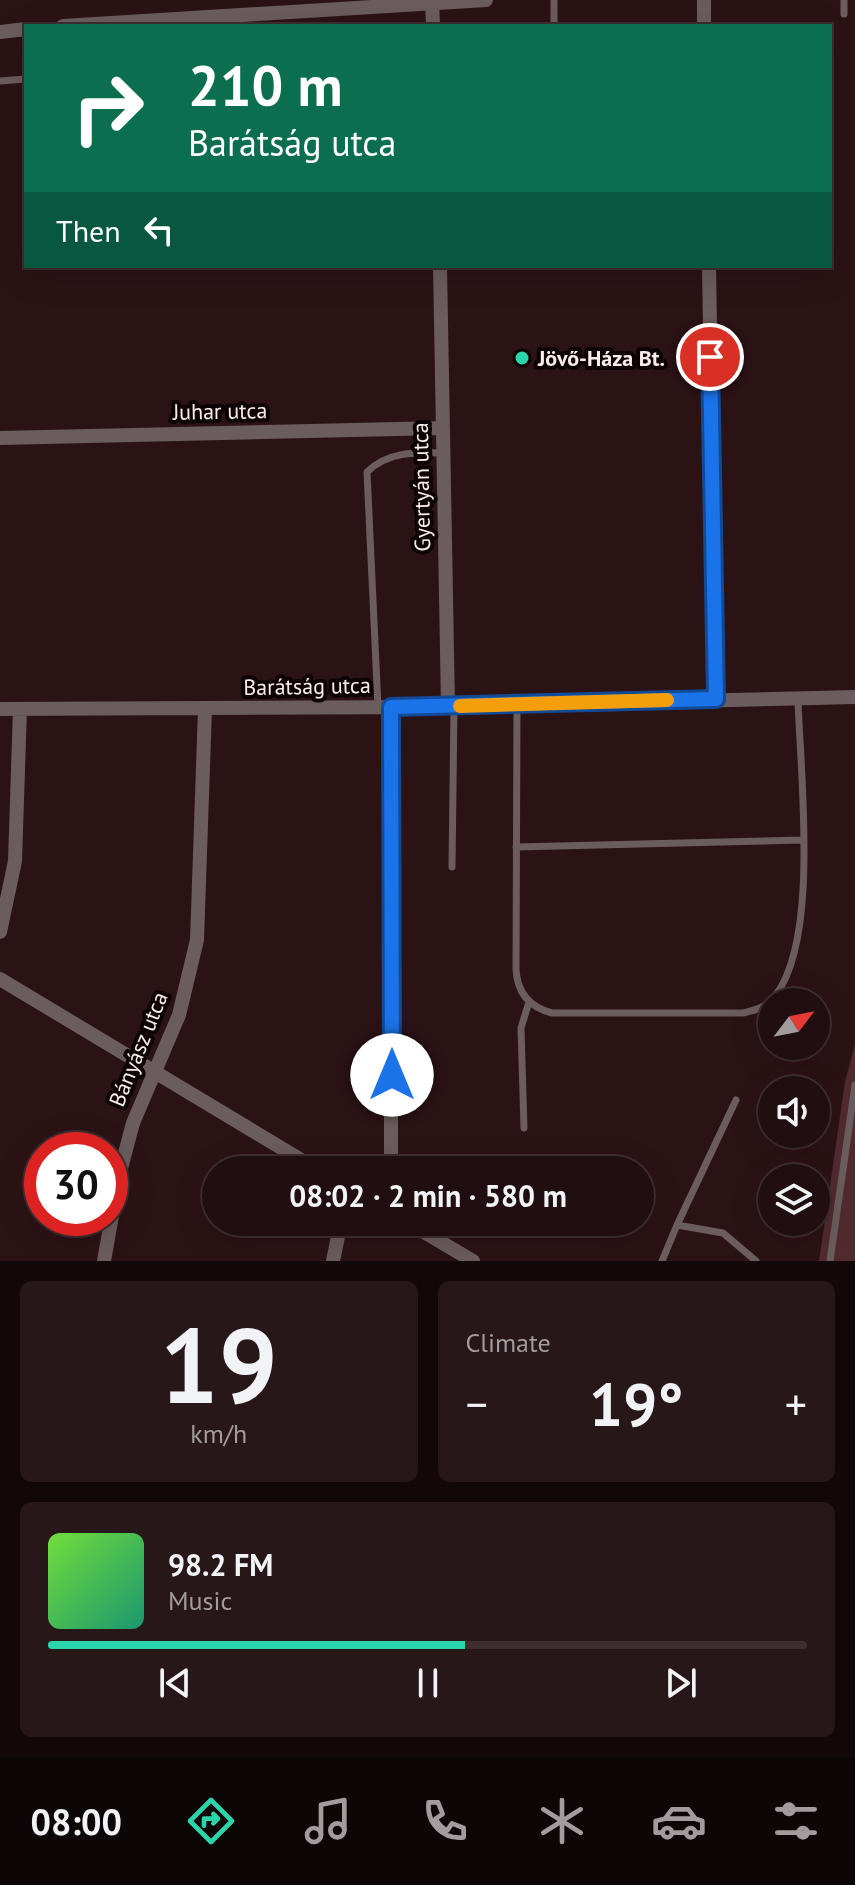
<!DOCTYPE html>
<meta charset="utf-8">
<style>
body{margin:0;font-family:"PT Sans",sans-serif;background:#281719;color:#f1f3f6;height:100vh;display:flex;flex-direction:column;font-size:30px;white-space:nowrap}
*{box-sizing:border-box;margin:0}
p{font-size:26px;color:#a29c9f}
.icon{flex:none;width:44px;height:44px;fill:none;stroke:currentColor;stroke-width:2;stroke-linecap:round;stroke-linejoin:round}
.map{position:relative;height:1261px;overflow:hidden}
.sheet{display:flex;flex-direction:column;gap:20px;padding:20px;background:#120809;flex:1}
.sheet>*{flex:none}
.banner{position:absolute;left:24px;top:24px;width:808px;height:244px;border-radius:0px;box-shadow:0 8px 32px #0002,0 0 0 2px #3d2e30;background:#0b6e4f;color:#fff;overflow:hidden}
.needle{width:52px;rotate:58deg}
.tools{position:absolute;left:758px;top:988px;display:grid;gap:16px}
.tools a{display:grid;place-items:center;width:72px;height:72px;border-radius:50%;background:#200e10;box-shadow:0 8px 32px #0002,0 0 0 2px #3d2e30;font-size:40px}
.speed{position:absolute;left:24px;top:1132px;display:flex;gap:16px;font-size:40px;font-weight:700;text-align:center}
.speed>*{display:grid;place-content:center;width:104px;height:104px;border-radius:50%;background:#200e10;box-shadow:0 8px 32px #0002,0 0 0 2px #3d2e30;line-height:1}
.speed .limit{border:12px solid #d22;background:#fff;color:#111}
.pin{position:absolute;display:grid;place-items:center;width:68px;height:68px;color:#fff;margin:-34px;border:4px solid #fff;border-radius:50%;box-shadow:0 2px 8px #0007}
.me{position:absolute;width:88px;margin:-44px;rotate:0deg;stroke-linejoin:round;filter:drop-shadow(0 0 6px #0008)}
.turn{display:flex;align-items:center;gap:28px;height:168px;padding:0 32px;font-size:36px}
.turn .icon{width:104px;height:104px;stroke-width:2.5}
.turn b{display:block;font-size:56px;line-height:68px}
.then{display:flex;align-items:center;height:76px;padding:0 32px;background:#0003;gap:16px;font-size:30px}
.big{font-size:60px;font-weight:800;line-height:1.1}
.sheet .tile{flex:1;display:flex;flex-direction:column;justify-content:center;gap:12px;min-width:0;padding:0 28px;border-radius:12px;background:#281719}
.sheet .dial{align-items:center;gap:0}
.dial b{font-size:104px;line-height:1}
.song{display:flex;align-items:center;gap:24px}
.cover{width:96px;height:96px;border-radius:12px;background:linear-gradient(135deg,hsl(100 70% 55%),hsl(160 70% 35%))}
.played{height:8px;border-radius:4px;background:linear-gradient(90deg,#2bd5ac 55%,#3d2e30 55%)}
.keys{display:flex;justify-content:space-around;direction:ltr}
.heat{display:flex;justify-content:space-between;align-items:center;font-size:44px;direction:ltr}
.sheet .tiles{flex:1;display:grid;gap:20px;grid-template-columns:1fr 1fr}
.tile:last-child{grid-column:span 2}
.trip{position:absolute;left:202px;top:1156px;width:452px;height:80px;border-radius:40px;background:#200e10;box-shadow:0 8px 32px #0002,0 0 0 2px #3d2e30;font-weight:800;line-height:80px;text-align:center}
.tabs{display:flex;height:128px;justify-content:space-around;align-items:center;background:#0d0606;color:#a29c9f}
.tabs .icon{width:56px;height:56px}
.tabs .on{color:#2bd5ac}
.tabs b{font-size:36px;color:#f1f3f6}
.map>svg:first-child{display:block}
</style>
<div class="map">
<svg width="855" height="1261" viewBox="0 0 855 1261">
<rect width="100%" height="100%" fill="#2b1215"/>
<!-- green -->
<path fill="#502a2e" d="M855,1044v217h-36l26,-179z"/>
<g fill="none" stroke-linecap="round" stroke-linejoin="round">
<!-- lane -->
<path stroke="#6b5c5d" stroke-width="7" d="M844,0v14
M554,26v-26
M0,81l26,-2
M517,705l-1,264c1,23 13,38 36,44h191c13,-3 24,-6 32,-17 45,-57 25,-224 23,-297
M378,707l-11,-235c20,-20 47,-20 75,-19
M516,847l286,-7
M452,867l2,-161
M524,1128l-3,-100 8,-26
M677,1225l59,-125
M662,1261l15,-36 46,8 33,28
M830,1261l25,-176"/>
<!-- street -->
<path stroke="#6b5c5d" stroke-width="14" d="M432,0l1,26
M63,26l423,-26
M704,26v-26
M0,32l26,-3
M440,266l8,440
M709,266l7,433
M0,438l441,-10
M391,707v463
M0,709l434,-2 421,-10
M0,932l15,-71 5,-152
M0,979l318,191
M407,1222l66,39
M104,1261l15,-85 14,-53 46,-108 18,-75 8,-231
M333,1261l8,-39"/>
</g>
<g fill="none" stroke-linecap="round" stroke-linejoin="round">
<!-- route casing -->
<g stroke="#114b97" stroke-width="20">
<path id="route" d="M392,1075l-1,-368 325,-8 -6,-342"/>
</g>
<!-- route -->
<use href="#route" stroke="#1a73e8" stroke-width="14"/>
<!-- slow -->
<path stroke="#f59e0b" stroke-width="14" d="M460,706l207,-6"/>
</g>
<!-- markers -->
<circle fill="#2bd5ac" stroke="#0c0404" stroke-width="3" cx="522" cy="358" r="8"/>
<g text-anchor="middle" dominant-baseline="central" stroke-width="8" stroke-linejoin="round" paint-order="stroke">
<!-- poi labels -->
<g font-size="22" font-weight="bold" fill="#fdeeee" stroke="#0c0404" text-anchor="start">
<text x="538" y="358">Jövő-Háza Bt.</text>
</g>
<!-- street labels -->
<g font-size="22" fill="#fdeeee" stroke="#0c0404">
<text transform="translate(220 411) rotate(-1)">Juhar utca</text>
<text transform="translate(421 487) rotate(-91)">Gyertyán utca</text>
<text transform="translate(307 686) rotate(-1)">Barátság utca</text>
<text transform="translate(138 1049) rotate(-68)">Bányász utca</text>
</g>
</g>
</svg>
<div class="tools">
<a><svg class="needle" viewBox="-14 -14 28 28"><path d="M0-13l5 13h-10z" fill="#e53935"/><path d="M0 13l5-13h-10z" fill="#a29c9f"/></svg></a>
<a><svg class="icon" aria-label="sound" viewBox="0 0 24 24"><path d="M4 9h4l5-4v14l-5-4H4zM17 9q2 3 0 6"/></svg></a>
<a><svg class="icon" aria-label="layers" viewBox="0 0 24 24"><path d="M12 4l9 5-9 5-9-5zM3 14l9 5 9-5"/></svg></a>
</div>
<div class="speed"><div class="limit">30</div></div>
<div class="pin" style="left:710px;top:357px;background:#d93025"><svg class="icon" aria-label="arrive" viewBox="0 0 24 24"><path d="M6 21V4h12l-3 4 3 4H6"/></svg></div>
<svg class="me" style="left:392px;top:1075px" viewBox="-20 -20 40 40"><circle r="19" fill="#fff"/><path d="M0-13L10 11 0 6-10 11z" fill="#1a73e8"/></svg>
<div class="trip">08:02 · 2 min · 580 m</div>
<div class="banner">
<div class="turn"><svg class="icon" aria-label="right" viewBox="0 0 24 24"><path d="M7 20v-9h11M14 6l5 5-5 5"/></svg><div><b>210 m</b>Barátság utca</div></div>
<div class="then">Then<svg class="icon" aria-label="left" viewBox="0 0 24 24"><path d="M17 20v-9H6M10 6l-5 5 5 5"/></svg></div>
</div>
</div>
<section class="sheet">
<div class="tiles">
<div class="tile dial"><b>19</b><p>km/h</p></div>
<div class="tile"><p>Climate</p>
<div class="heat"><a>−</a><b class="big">19°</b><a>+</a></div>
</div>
<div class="tile">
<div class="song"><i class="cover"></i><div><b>98.2 FM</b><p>Music</p></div></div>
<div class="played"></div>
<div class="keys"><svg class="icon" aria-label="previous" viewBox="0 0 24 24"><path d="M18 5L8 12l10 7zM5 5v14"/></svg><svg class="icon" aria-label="pause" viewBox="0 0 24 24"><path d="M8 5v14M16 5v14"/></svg><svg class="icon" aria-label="next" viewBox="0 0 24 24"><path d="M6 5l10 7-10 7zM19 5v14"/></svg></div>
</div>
</div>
</section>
<nav class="tabs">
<b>08:00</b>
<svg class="icon on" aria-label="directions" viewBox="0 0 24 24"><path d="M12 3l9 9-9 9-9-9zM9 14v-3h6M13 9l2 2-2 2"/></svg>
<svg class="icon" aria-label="music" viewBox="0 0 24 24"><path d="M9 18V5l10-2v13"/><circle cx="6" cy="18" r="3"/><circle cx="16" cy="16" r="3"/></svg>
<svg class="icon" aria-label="phone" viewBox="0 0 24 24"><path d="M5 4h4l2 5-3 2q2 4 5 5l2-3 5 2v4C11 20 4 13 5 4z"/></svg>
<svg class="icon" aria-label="climate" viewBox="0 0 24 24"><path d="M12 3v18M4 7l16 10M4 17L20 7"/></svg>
<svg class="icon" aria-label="car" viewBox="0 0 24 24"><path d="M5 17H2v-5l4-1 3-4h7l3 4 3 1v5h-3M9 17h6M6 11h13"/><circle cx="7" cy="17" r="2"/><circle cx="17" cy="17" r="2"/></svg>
<svg class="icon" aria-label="filters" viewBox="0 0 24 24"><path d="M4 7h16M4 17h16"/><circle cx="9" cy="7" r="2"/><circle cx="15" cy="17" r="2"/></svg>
</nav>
